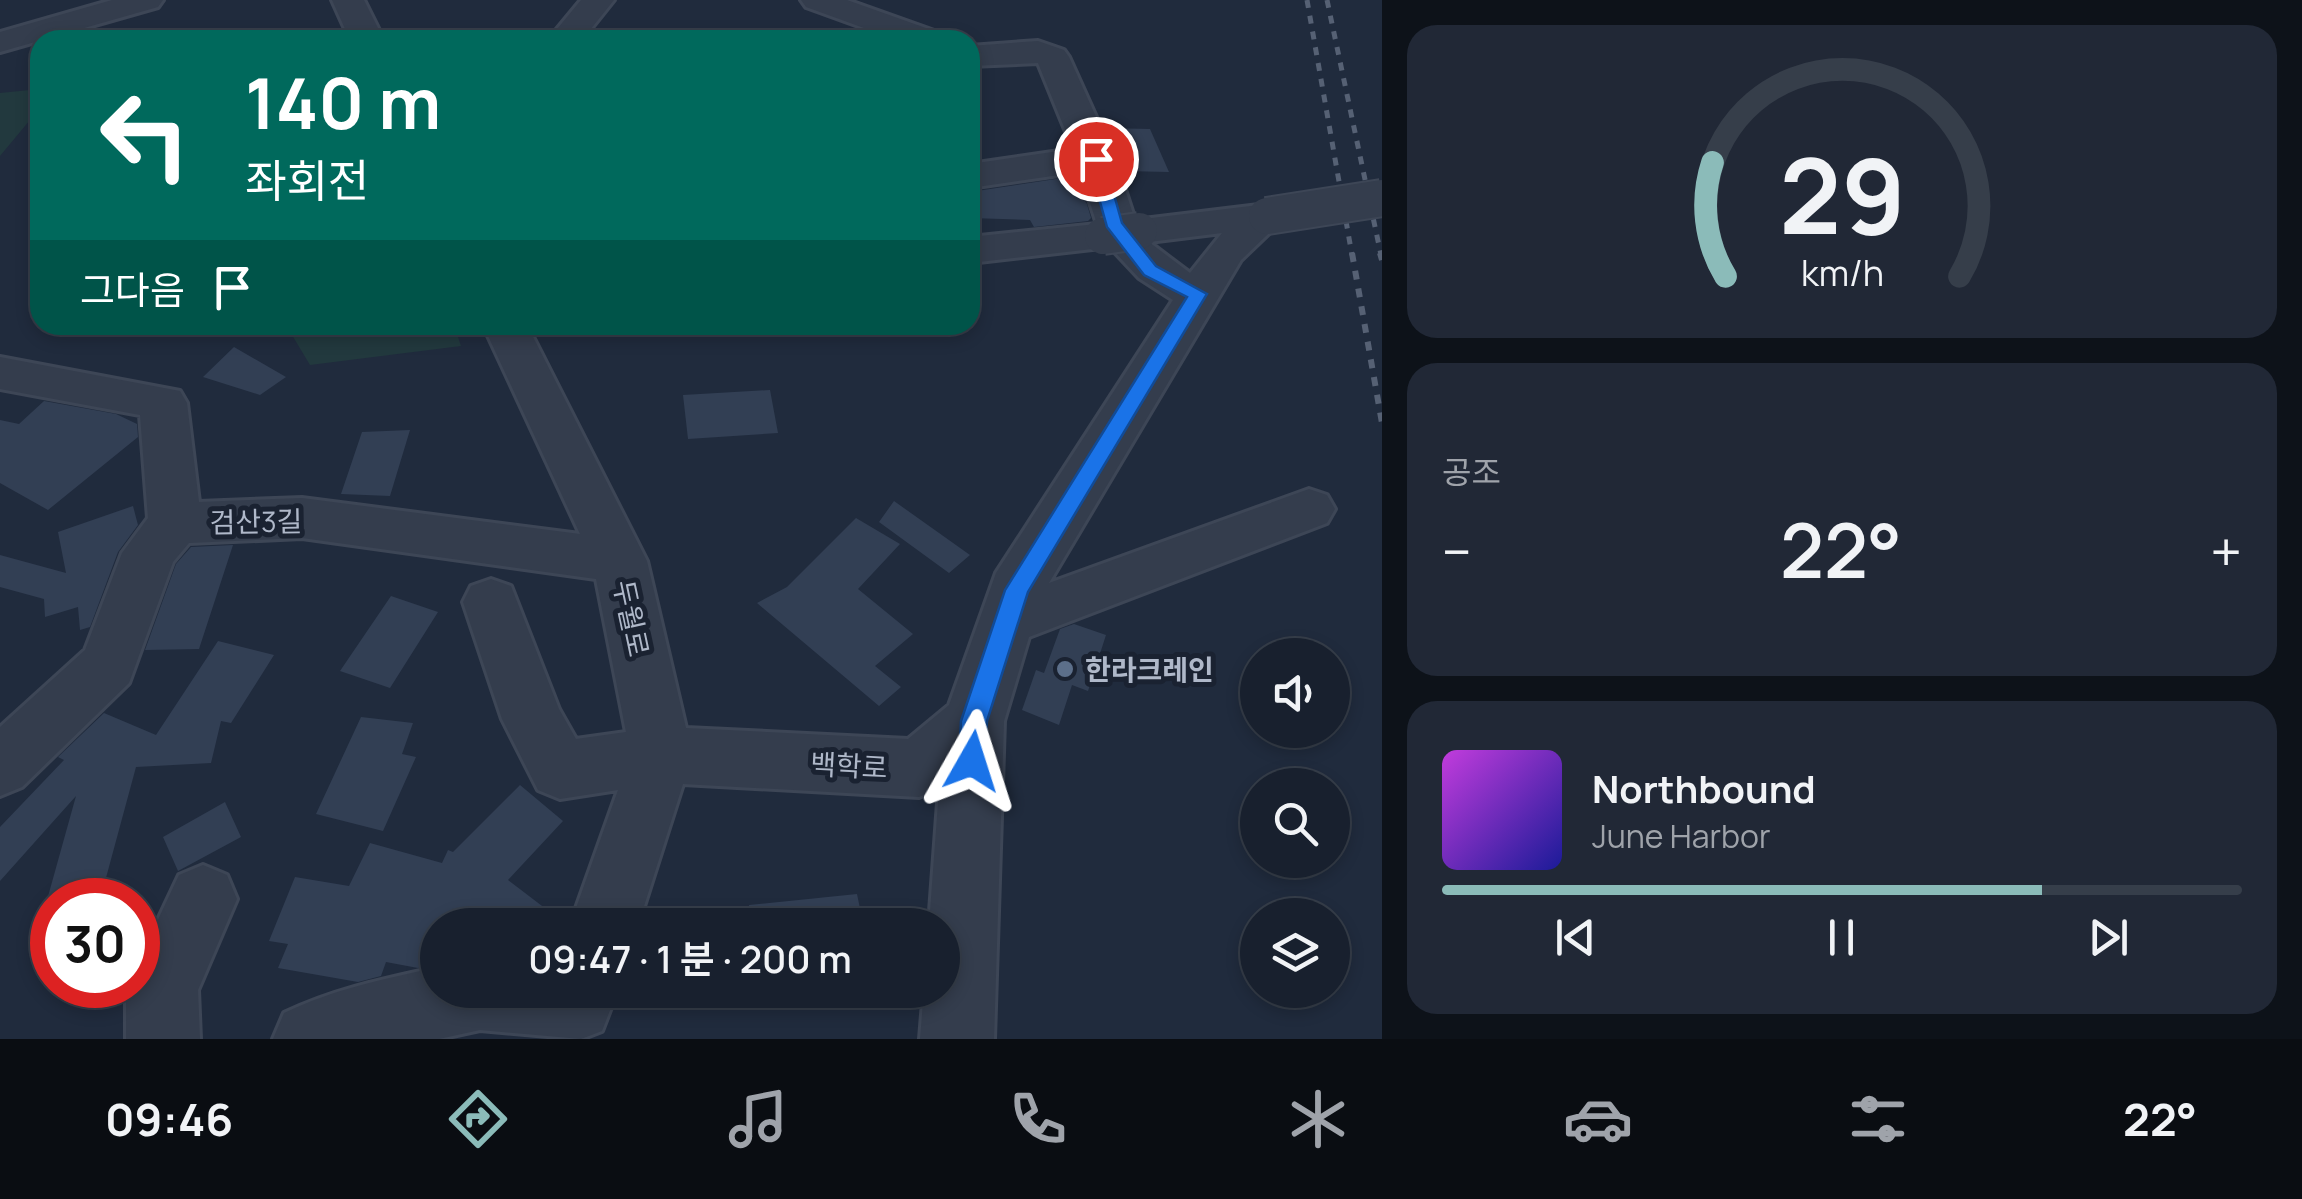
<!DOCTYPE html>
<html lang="ko">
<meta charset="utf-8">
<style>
body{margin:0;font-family:Manrope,"Noto Sans KR",sans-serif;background:#212836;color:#f1f3f6;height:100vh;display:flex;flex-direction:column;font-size:38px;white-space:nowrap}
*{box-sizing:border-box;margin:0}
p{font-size:32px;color:#9fa3aa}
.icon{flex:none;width:55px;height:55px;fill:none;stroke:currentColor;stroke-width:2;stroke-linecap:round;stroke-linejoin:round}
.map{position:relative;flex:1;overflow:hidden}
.drawer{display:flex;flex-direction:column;gap:25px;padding:25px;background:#0d1219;width:920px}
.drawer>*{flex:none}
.guide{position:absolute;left:30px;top:30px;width:950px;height:305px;border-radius:30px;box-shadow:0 5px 15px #0003,0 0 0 2px #363e4a;background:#00695c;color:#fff;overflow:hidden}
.buttons{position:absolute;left:1240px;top:638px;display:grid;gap:20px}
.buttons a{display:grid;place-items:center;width:110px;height:110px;border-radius:50%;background:#18202e;box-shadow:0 5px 15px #0003,0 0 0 2px #363e4a;font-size:50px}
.speed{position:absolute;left:30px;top:878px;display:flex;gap:20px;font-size:50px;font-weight:700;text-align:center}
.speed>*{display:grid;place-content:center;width:130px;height:130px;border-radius:50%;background:#18202e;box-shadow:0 5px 15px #0003,0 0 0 2px #363e4a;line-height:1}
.speed .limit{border:15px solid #d22;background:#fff;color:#111}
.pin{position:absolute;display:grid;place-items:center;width:85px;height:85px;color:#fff;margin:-42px;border:5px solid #fff;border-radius:50%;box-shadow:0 2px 10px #0007}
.me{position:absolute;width:110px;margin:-55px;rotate:6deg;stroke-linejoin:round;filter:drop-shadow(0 0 8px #0008)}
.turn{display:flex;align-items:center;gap:35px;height:210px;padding:0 50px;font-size:45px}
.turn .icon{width:130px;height:130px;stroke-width:2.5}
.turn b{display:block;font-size:70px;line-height:85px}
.then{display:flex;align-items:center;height:95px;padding:0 50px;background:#0003;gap:20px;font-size:38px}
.big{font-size:75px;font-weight:600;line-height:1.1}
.drawer .tile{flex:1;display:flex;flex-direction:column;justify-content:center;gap:15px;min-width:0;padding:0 35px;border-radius:30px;background:#212836}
.drawer .dial{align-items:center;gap:0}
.dial svg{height:260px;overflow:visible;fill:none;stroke:#363e4a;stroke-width:7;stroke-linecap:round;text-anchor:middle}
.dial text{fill:#f1f3f6;stroke:none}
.song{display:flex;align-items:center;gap:30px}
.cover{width:120px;height:120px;border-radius:15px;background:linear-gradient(135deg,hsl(290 70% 55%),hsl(240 70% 35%))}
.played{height:10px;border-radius:5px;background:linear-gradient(90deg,#8bbbb9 75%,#363e4a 75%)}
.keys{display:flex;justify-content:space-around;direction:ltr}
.heat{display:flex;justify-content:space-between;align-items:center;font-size:55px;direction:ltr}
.trip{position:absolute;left:420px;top:908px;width:540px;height:100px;border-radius:50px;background:#18202e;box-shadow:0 5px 15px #0003,0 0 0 2px #363e4a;font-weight:600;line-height:100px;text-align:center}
.tabs{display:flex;height:160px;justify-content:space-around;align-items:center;background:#0a0d12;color:#9fa3aa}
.tabs .icon{width:70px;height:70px}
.tabs .on{color:#8bbbb9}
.tabs b{font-size:45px;color:#f1f3f6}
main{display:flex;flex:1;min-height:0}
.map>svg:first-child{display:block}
</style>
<main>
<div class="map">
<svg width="1382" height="1039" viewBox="0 0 1382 1039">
<rect width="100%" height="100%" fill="#202b3d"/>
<!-- green -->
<path fill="#22393e" d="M30,90l10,3v15l-40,48v-63z
M286,325h168l7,21 -151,19z"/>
<!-- building -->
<path fill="#323f54" d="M1105,128l45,1 19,43 -46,-1z
M1069,177l18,27 4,14 -3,3 -54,6 -4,-7 -60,-2v-26z
M234,347l52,30 -26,18 -57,-18z
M770,390l8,43 -90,6 -5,-44z
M44,401l72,13 21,10 1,13 -90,73 -48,-27v-63l19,4z
M410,430l-20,66 -49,-2 21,-62z
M894,501l76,54 -21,18 -70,-51z
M133,506l5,19 -20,27 -28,75 -10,3 -2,-23 -33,10 -1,-18 -44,-12v-32l66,18 -8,-41z
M856,518l44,26 -42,45 55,45 -38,32 26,21 -22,19 -122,-103 30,-16z
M233,545l-34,104 -54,1 31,-86 15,-17z
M391,596l47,16 -48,76 -50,-17z
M1074,624l32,11 -18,56 -16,-6 -13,40 -37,-15 14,-40 8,3 16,-44z
M218,641l56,14 -43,68 -10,-2 -10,42 -75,4 -36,133h-53l29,-104 -76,85v-54l64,-67 -6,-3 46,-44 52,22z
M361,717l52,6 -11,31 14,3 -33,74 -67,-17z
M520,785l43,36 -55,59 59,45h-129v38l-20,5 -32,-6 -5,14 -23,6 -80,-14 10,-24 -19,-3 26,-64 54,9 21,-43 72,20 6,-13 5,2z
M225,802l16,35 -63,34 -15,-34z
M857,894l6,29 -113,2 -1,-20z"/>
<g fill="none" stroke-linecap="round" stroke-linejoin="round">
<!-- minor casing -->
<g stroke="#3d4656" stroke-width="6">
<path id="minor" d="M112,0h51l-5,7 -158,45v-20z
M332,0h32l20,40h-34z
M581,0h33l-32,40h-34z
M801,0h46l93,33 5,7h-48l-91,-33z
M1038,41l26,9 5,7 46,102 20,61 132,-16 14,3 6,9 -46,44 -192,323 260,-94 18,6 8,14 -8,14 -298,114 -25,84 -10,318h-74l4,-49h18v-65h-13l10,-136 -20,8 -236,-13 -45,141h-68l48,-135 -58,9 -22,-9 -36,-71 -39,-117 8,-16 20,-7 20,7 48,123 17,30 50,-7 -30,-153 -294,-41 -113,5 -16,19 -44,121 -107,104 -22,9v-69l85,-77 37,-97 26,-35 -8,-103 -140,-26v-32l180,34 7,12 12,99 103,-4 278,36 -97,-209h44l120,236 39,167 222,11 41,-34 47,-132 177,-273 -34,-22 -29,-31 -140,16v-26l127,-13 -17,-52 -110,16v-24l103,-15 -35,-86 -68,3v-20zM1222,233l-32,40 -41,-31z
M203,865l24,10 10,24 -39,91 2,49h-74v-50l12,-4v-23l41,-87z
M438,967v23h168l6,15 -10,26 -21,8 -101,-9 -41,9h-166l11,-26c50,-24 100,-34 154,-46z"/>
</g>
<!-- minor -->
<use href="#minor" fill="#343d4d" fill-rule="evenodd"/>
<!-- rail-far1 -->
<path stroke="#566174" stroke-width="5" stroke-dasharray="8 8" stroke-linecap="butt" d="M1307,0l45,255
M1327,0l54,255"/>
<!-- rail -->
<path stroke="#566174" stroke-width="6" stroke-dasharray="9 9" stroke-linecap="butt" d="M1352,253l30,170
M1380,253l2,7"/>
<!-- minor-bridge casing -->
<g stroke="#3d4656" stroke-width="40" stroke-linecap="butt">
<path id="minor-bridge" d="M1267,216l115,-18
M1103,236l36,-5"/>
</g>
<!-- minor-bridge -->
<use href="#minor-bridge" stroke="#343d4d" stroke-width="36"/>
</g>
<!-- route -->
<path fill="#1a73e8" stroke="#114b97" stroke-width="2.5" d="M1096,154l8,5 18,64 34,43 51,28 -179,298 -41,129 -5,49 -10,3 -9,-3 -4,-9 2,-40 44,-131 182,-293 -43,-22 -37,-48 -19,-68z"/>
<!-- markers -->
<circle fill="#5c6f8a" stroke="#1a2231" stroke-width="4" cx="1065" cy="669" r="10"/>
<g text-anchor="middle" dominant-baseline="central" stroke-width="10" stroke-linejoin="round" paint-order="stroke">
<!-- street labels -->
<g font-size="28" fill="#afb8c9" stroke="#1a2231">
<text transform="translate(256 521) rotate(-1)">검산3길</text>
<text transform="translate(632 618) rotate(78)">두월로</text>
<text transform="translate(849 765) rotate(3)">백학로</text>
</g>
<!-- poi labels -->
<g font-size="28" font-weight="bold" fill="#afb8c9" stroke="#1a2231" text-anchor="start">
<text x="1085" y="669">한라크레인</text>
</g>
</g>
</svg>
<div class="buttons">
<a><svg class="icon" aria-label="sound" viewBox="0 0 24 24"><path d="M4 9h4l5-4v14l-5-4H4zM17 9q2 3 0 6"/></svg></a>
<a><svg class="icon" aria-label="search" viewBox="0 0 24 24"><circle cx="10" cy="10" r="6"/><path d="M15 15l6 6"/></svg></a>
<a><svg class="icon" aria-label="layers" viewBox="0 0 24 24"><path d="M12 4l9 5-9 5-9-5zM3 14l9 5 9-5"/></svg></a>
</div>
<div class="speed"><div class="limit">30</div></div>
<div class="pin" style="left:1096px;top:159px;background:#d93025"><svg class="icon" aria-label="arrive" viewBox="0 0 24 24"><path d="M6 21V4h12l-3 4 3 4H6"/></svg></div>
<svg class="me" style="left:972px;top:761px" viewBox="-20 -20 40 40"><path d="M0-17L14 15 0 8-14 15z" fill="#1a73e8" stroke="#fff" stroke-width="4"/></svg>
<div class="trip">09:47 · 1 분 · 200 m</div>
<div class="guide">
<div class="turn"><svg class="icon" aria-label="left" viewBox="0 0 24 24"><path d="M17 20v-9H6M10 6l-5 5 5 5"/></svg><div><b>140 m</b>좌회전</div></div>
<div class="then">그다음<svg class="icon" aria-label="arrive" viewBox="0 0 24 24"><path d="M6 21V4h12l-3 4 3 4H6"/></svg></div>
</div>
</div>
<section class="drawer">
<div class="tile dial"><svg viewBox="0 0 100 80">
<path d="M14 69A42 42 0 1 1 86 69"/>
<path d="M14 69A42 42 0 0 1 10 34" stroke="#8bbbb9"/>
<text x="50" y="56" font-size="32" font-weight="700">29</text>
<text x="50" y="72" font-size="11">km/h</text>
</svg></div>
<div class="tile"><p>공조</p>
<div class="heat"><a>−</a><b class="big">22°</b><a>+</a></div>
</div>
<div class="tile">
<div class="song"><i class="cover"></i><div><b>Northbound</b><p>June Harbor</p></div></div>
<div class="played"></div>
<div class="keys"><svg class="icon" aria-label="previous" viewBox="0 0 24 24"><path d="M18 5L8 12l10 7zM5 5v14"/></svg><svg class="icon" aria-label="pause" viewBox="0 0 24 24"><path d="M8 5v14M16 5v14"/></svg><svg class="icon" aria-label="next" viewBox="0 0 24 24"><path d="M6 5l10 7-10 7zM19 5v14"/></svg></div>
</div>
</section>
</main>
<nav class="tabs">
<b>09:46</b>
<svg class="icon on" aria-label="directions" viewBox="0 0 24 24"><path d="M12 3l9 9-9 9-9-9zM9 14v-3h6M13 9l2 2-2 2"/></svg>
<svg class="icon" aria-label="music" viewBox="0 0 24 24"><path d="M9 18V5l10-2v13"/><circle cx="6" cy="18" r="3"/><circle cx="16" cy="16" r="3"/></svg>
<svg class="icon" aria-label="phone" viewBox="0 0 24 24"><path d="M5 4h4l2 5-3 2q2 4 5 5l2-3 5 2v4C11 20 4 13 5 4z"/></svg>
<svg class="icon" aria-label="climate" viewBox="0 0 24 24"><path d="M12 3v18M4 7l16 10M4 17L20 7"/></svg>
<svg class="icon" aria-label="car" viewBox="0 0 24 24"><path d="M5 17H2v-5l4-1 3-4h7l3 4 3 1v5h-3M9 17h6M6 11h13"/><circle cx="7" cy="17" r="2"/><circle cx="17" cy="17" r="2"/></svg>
<svg class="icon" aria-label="filters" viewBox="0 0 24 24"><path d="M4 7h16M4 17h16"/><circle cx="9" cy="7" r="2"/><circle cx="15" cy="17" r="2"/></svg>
<b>22°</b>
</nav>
